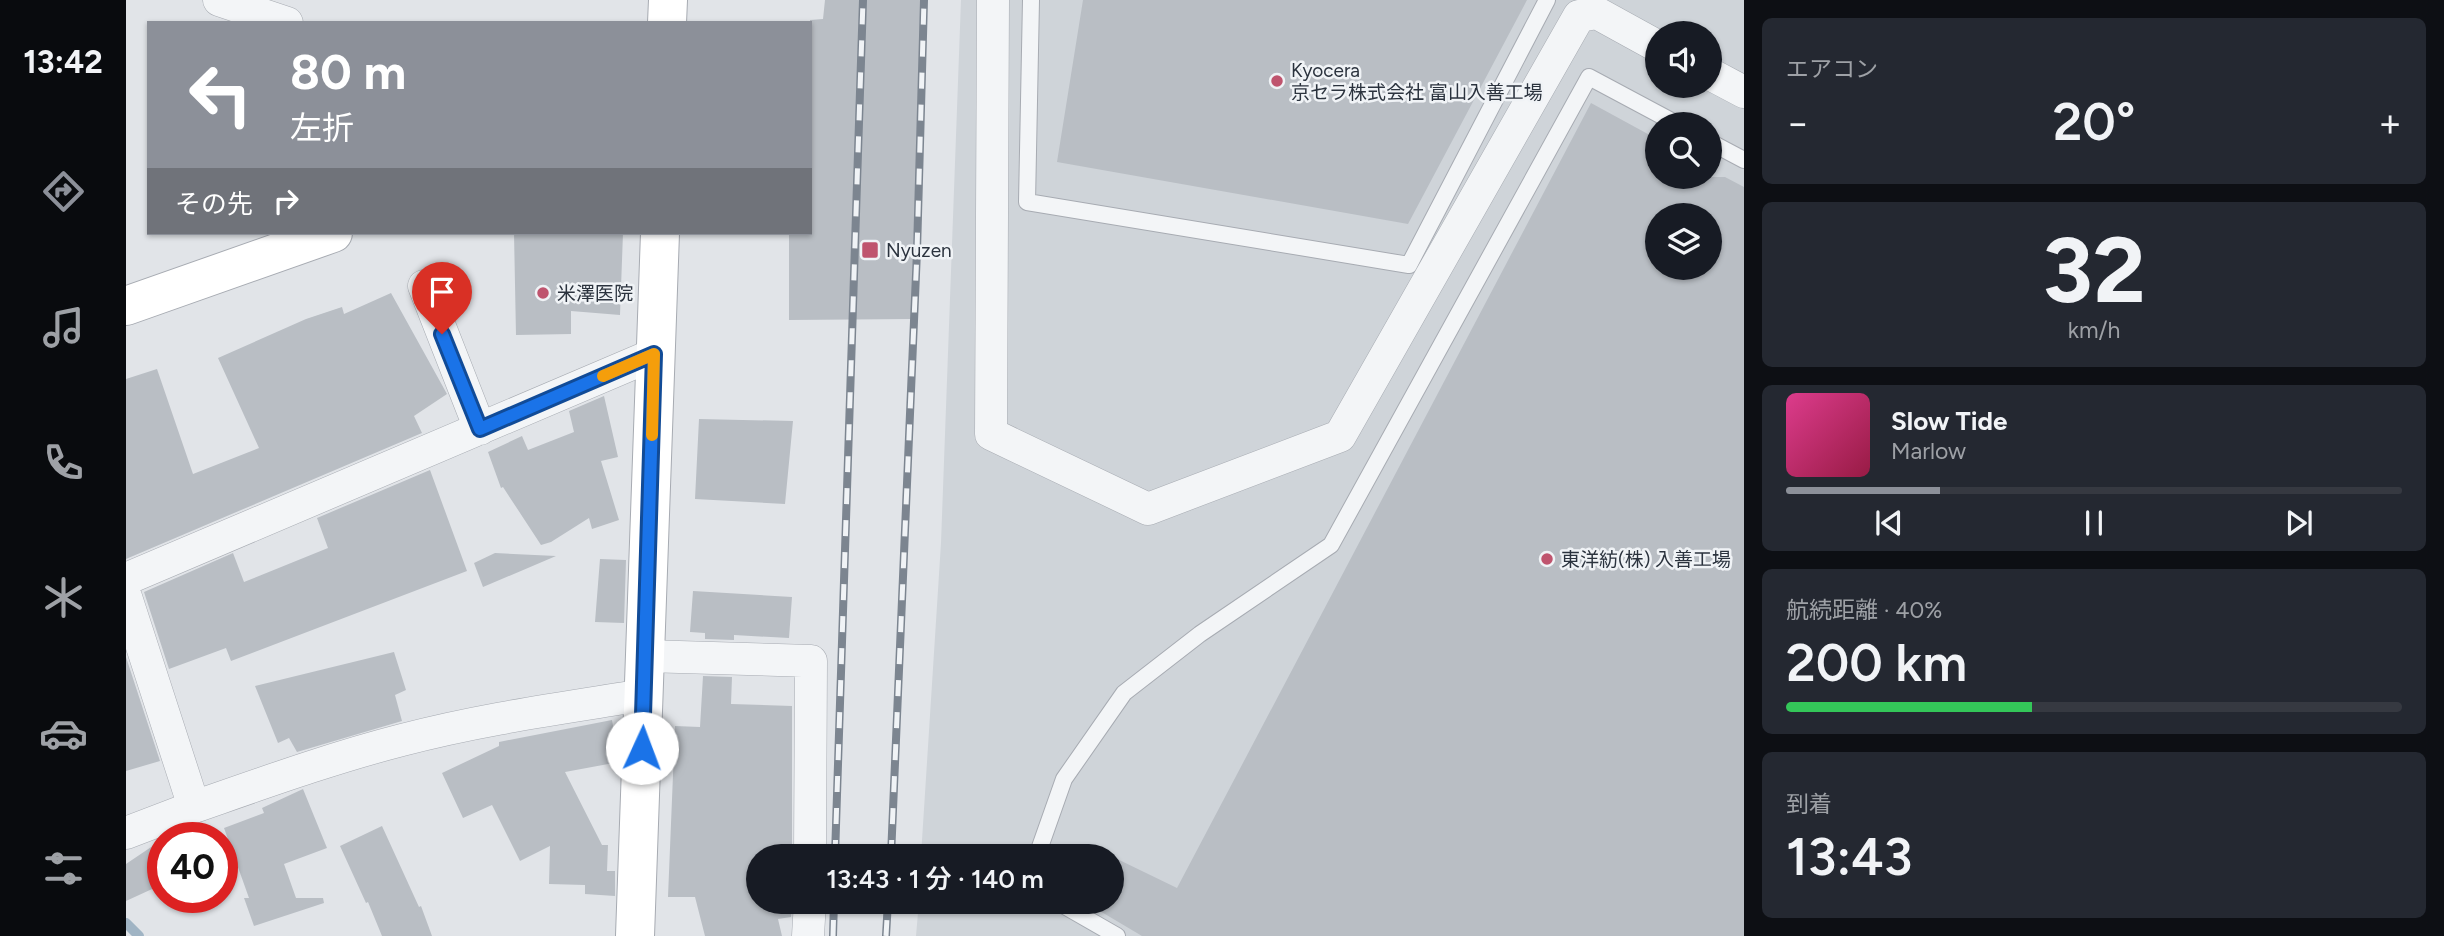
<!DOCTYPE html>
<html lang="ja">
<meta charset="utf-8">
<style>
body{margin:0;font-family:Figtree,"Noto Sans JP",sans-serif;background:#242831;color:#f1f3f6;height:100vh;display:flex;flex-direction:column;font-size:26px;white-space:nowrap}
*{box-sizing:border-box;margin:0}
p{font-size:23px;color:#9ea1a6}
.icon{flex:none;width:38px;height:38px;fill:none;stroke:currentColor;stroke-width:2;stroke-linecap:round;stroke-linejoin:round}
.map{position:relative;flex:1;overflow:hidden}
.sheet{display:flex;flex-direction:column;gap:18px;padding:18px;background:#0d0f14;width:700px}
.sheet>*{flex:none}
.hud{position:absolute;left:21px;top:21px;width:665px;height:214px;border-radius:0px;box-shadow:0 2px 5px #0004;background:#8c9099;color:#fff;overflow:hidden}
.buttons{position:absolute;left:1519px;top:21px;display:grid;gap:14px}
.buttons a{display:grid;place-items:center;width:77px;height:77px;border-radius:50%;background:#171b24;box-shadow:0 2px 5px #0004;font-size:35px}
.speed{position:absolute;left:21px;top:822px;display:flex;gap:14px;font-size:35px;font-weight:700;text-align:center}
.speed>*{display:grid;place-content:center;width:91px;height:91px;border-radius:50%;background:#171b24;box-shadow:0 2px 5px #0004;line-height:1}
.speed .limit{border:10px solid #d22;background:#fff;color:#111}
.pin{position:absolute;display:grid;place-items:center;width:60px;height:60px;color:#fff;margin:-72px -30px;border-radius:50% 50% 50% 0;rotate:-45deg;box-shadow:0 0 7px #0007}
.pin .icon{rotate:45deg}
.me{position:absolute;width:77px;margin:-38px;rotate:2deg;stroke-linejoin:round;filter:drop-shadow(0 0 5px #0008)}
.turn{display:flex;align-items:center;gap:24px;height:147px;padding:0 28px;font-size:32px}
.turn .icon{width:91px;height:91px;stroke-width:2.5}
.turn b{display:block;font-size:49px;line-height:60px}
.then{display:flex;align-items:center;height:66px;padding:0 28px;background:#0003;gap:14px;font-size:26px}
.big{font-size:52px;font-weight:600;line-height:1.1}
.sheet .tile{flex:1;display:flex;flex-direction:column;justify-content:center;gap:10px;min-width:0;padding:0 24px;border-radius:10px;background:#242831}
.sheet .dial{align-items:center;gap:0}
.dial b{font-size:91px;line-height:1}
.song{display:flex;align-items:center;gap:21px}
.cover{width:84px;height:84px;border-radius:10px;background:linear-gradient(135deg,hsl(330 70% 55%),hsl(340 70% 35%))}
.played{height:7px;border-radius:4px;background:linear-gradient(90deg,#8c9099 25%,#363941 25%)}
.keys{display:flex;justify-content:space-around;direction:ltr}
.heat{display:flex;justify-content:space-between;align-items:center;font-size:38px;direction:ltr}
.charge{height:10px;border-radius:5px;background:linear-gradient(90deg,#34c759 40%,#363941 0)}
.trip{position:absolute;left:620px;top:844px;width:378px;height:70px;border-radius:35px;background:#171b24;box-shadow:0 2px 5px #0004;font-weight:600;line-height:70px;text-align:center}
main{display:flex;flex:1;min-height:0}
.tabs{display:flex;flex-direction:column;width:126px;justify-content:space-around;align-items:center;background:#090b0e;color:#9ea1a6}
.tabs .icon{width:49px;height:49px}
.tabs .active{color:#8c9099}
.tabs b{font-size:32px;color:#f1f3f6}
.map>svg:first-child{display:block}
</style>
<main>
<nav class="tabs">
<b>13:42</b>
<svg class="icon active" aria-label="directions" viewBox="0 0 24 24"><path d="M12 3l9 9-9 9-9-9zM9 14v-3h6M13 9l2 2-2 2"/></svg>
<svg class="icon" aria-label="music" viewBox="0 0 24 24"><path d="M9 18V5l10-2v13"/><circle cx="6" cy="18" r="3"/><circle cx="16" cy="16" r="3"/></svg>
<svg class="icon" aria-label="phone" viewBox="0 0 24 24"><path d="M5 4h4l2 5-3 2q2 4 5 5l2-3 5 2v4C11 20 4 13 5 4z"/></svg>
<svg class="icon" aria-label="climate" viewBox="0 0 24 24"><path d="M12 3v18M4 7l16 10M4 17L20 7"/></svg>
<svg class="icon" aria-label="car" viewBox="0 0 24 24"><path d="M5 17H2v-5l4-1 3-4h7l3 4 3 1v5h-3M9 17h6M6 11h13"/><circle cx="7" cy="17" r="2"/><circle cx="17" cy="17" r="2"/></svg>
<svg class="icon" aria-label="filters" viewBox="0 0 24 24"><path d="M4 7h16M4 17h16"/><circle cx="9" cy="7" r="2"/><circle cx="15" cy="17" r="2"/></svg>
</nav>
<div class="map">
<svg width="1618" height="936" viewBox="0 0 1618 936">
<rect width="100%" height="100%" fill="#e1e4e8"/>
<!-- built -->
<path fill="#cfd4d9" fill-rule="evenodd" d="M835,0h783v936h-828l3,-35h192v-45h-190l20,-313zM1531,33h53v53h-53zM1531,124h53v53h-53zM1531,215h53v53h-53z"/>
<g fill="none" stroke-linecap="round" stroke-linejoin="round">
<!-- stream -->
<path stroke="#a0b4c4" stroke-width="10" d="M0,923l13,13"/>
</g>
<!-- building -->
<path fill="#b9bec4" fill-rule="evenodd" d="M699,0h97l-11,319 -122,1v-87h21v-213l13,-1z
M957,0h444l-119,224 -351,-62z
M1465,103l66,36v38h68l19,10v749h-602l-59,-35h28v-45l66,32zM1531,215h53v53h-53z
M388,233h109l-3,82 -49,-4v23l-55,1z
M265,293l56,101 -33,22 8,17 -296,126v-180l31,-10 36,105 66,-26 -41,-90 88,-39 36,-12 2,7z
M478,396l14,61 -17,4 18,59 -27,9 -3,-11 -38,24 -10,3 -38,-58 -2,1 -13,-36 34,-16 6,14 46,-18 -5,-21z
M573,419l94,2 -8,83 -90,-5z
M304,470l37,101 -236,90 -5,-13 -57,21 -25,-77 89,-39 11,29 84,-34 -11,-30z
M369,553l61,3 -73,31 -9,-24z
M474,559l26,1 -2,63 -29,-1z
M567,591l99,6 -3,41 -55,-3v5l-29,-1v-6l-15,-1z
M268,652l12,38 -11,5 7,26 -105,31 -8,-14 -11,5 -23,-57z
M0,657l34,104 -34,10z
M577,676l29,1 -1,27 61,2v150h-34v45h34l-1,16 -13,2 4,17h-77l-10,-39h-27l7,-171 25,1z
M486,720l7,42 -54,10 37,73h6l-1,26h8v25l-30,-2v-9l-36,-1 1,-38 -30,15 -28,-56 -29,13 -21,-45 57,-27v-4z
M177,789l24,59 -43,16 12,34h27l1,5 -70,23 -10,-28h5l-25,-70 40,-15 -2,-5z
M256,826l37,81 2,-1 11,30h-50l-14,-34 -2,1 -26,-57z
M37,839v45l-37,17v-37z"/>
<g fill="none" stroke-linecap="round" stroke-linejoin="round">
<!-- lane casing -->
<g stroke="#a7abb2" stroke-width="18">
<path id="lane" d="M905,0l-4,202 382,63 138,-265
M1584,142l34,18
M916,856l-2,-9 24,-68 60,-86 76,-59 131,-89 258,-468 88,47
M930,901l61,35"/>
</g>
<!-- street casing -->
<g stroke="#a7abb2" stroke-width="33">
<path id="street" d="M93,0l68,23
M867,0l-2,434 157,75 192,-73 239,-420 18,-3 60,33
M1584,74l34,18
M298,286l56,143
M0,579l529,-225
M0,597l68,210 -68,26
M519,656l166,5 -1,195
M68,807c69,-24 138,-49 208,-67 79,-21 161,-32 241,-45
M682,936l2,-35"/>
</g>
<!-- secondary casing -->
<g stroke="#a7abb2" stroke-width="40">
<path id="secondary" d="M541,23l1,-23
M0,306l207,-73
M509,936l25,-703"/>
</g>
<!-- lane -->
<use href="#lane" stroke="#f3f5f7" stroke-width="16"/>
<!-- street -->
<use href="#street" stroke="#f3f5f7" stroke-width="32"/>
<!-- secondary -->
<use href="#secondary" stroke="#fff" stroke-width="38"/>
<!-- rail casing -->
<g stroke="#7c8590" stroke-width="8">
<path id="rail" d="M709,856l28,-856
M765,856l26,-605 7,-251
M707,936l1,-35
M760,936l2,-35"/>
</g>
<!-- rail -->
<use href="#rail" stroke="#f0f3f6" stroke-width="5" stroke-dasharray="16" stroke-linecap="butt"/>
</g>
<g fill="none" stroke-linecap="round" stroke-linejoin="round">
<!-- route casing -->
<g stroke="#114b97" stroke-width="18">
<path id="route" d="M316,334l38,95 174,-75 -12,394"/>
</g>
<!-- route -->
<use href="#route" stroke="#1a73e8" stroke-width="12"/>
<!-- slow -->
<path stroke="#f59e0b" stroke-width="12" d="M477,376l51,-22 -2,81"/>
</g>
<!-- markers -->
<g fill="#bf546e" stroke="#f0f3f6" stroke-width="2.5">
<circle cx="1151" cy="81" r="7"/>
<rect x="735" y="241" width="18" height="18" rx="3.5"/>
<circle cx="417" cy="293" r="7"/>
<circle cx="1421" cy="559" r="7"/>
</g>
<g text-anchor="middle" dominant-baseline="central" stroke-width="5" stroke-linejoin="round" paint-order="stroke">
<!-- poi labels -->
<g font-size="19" fill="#2b333e" stroke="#f0f3f6" text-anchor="start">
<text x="1165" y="70">Kyocera<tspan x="1165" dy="22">京セラ株式会社 富山入善工場</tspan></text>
<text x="760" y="250">Nyuzen</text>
<text x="431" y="293">米澤医院</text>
<text x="1435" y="559">東洋紡(株) 入善工場</text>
</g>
</g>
</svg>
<div class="buttons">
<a><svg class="icon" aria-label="sound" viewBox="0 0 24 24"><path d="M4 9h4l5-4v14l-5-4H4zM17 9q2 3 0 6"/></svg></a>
<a><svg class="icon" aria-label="search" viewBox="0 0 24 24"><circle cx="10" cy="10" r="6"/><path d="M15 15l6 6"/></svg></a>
<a><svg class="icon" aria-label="layers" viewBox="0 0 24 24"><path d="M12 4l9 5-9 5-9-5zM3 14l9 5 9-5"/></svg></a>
</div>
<div class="speed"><div class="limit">40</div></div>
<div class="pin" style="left:316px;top:334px;background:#d93025"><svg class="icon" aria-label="arrive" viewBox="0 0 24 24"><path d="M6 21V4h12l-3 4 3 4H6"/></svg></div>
<svg class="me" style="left:516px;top:748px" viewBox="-20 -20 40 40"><circle r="19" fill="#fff"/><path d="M0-13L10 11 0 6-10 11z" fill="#1a73e8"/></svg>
<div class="trip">13:43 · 1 分 · 140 m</div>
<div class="hud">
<div class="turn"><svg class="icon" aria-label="left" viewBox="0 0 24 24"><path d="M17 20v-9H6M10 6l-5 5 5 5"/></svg><div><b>80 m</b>左折</div></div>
<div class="then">その先<svg class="icon" aria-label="right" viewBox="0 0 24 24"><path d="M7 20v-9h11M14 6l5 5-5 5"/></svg></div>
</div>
</div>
<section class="sheet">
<div class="tile"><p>エアコン</p>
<div class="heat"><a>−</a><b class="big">20°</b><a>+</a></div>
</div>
<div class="tile dial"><b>32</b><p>km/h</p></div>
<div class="tile">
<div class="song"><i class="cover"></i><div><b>Slow Tide</b><p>Marlow</p></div></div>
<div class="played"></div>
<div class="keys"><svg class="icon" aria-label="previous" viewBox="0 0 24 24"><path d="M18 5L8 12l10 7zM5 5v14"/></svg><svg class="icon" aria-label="pause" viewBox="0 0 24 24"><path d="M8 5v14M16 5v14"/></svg><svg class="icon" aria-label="next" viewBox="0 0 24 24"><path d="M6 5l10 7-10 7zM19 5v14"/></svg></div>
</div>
<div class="tile"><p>航続距離 · 40%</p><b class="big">200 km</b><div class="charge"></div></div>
<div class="tile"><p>到着</p><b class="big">13:43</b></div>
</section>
</main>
